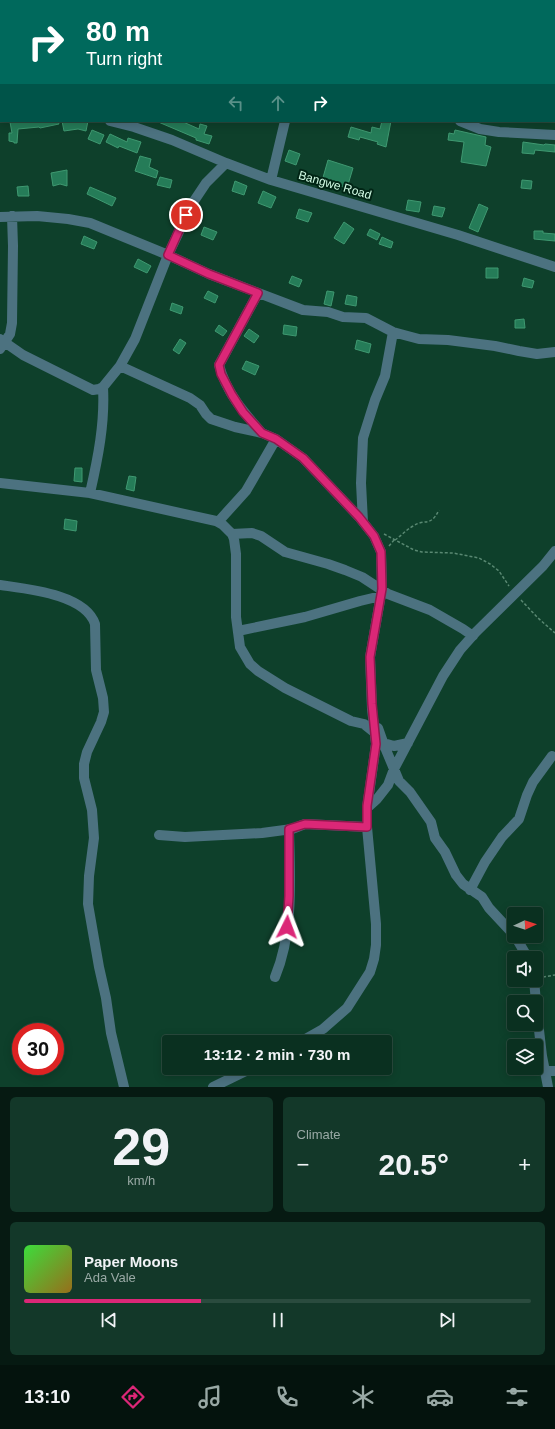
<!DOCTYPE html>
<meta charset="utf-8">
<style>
body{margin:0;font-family:Arial,sans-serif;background:#133829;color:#f1f3f6;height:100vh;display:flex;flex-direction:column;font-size:15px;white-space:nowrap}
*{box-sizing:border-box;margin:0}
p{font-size:13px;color:#99a9a5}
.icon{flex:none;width:22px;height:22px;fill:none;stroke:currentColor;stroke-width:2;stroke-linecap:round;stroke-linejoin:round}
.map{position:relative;height:1087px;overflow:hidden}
.sheet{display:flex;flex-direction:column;gap:10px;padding:10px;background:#061a12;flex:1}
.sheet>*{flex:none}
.guide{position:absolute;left:0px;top:0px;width:555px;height:122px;box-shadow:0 2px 10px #0003,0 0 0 1px #2a4b3e;background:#00695c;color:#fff;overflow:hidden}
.needle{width:26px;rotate:87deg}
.fabs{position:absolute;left:507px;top:907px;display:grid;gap:8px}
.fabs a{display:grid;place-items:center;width:36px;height:36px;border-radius:4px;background:#0a3020;box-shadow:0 2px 10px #0003,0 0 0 1px #2a4b3e;font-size:20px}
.speed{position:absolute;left:12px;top:1023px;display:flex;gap:8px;font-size:20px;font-weight:700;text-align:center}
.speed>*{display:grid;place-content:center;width:52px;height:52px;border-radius:50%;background:#0a3020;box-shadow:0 2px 10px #0003,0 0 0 1px #2a4b3e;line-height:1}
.speed .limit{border:6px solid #d22;background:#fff;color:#111}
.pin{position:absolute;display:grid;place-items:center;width:34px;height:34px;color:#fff;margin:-17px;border:2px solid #fff;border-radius:50%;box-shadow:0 1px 4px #0007}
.me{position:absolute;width:44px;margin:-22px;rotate:3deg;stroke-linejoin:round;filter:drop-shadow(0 0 3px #0008)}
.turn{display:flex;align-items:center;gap:14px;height:84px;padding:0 20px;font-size:18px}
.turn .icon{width:52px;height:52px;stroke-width:2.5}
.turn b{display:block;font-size:28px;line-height:34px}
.lanes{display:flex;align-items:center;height:38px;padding:0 20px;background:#0003;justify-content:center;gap:20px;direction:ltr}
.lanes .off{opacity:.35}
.big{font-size:30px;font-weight:700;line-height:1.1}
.sheet .widget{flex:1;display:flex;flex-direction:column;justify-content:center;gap:6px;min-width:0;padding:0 14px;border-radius:6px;background:#133829}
.sheet .dial{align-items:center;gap:0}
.dial b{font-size:52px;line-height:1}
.song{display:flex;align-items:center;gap:12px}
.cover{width:48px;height:48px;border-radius:6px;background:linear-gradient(135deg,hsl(120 70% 55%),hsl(40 70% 35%))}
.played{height:4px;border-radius:2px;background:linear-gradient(90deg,#db2777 35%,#2a4b3e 35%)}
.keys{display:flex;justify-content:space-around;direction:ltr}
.heat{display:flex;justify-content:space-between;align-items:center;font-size:22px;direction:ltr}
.sheet .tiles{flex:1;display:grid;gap:10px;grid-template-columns:1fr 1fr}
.widget:last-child{grid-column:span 2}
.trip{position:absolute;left:162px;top:1035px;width:230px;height:40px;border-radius:4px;background:#0a3020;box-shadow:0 2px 10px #0003,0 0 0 1px #2a4b3e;font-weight:700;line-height:40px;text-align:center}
.tab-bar{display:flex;height:64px;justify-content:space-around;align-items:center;background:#04130d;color:#99a9a5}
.tab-bar .icon{width:28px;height:28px}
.tab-bar .on{color:#db2777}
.tab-bar b{font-size:18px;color:#f1f3f6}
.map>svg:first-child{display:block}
</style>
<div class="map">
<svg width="555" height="1087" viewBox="0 0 555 1087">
<rect width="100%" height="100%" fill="#0e402b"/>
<!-- building -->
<path fill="#257c58" stroke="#3f9971" d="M16,121h42l1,3 -19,4 -1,-1 -21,2 -1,14h-3v-1l-5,-1v-8h3l-2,-11z
M62,121h26l-2,10 -8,-2 -14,2z
M156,121h25l18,8 1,-5 7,2 -3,8 8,2 -3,8 -13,-4v-2z
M382,121h9l-5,26 -9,-3 1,-2 -18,-5 -1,3 -11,-3 3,-10 20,6 1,-6 8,2z
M92,130l12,5 -4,9 -12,-5z
M455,130l31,7 -1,8 6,2 -5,19 -25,-4 3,-20 -16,-2 1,-7 5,1z
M110,134l17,8 1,-4 13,4 -4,11 -18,-7 -1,2 -12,-6z
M523,142l21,3 1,-1 10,1v7l-20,-2 -1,4 -12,-1z
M289,150l11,4 -4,11 -11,-4z
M140,156l11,3 -2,8 9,4 -2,7 -21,-7z
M328,160l25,8 -6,20 -25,-7z
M67,170v16l-7,-2 -7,2 -2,-13z
M160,177l12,3 -2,8 -13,-3z
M522,180l10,1 -1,8 -10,-1z
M235,181l12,5 -3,9 -12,-4z
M28,186l1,10h-11l-1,-9z
M90,187l26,11 -4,8 -25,-12z
M263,191l13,6 -5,11 -13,-5z
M408,200l13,2 -2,10 -13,-2z
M479,204l9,4 -10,24 -9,-4z
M434,206l11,2 -3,9 -10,-2z
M299,209l13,4 -4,9 -12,-4z
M344,222l10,7 -10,15 -10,-6z
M204,227l13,5 -4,8 -12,-5z
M370,229l10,5 -3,6 -10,-5z
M534,231h9v2l12,1v7l-21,-2z
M84,236l13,6 -3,7 -13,-5z
M382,237l11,5 -2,6 -12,-4z
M138,259l13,7 -4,7 -13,-6z
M486,268h12v10h-12z
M292,276l10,4 -3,7 -10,-4z
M524,278l10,3 -2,7 -10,-2z
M208,291l10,5 -3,7 -11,-5z
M327,291l7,1 -3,14 -7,-2z
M347,295l10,2 -1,9 -11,-2z
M172,303l11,4 -2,7 -11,-4z
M524,319l1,9h-10v-8z
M219,325l8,6 -4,5 -8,-5z
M284,325l13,2 -1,9 -13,-2z
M249,329l10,7 -5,7 -10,-7z
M180,339l6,4 -7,11 -6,-4z
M357,340l14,4 -2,9 -14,-4z
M246,361l13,5 -4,9 -13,-6z
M75,468h7v14l-8,-1z
M129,476l7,1 -2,14 -8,-2z
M65,519l12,2 -1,10 -12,-2z"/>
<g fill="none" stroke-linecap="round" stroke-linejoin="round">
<!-- path -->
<path stroke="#598872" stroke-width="1.5" stroke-dasharray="3 2" stroke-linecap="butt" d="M492,0l1,1
M384,534l30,16 8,2 31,1 26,5 11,6 9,7 10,15
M395,540c6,-4 11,-10 18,-14 12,-8 17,2 26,-16
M389,546l5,-6
M521,600l17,18 17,15
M543,977l12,-2"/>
<!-- minor -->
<path stroke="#4c7280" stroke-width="10" d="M437,0l6,1
M317,1v-1
M0,15h1
M554,34l1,1
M0,115h1
M110,121l24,6 38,13 54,23 45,17 187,55 97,32
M460,121l20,8 19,3 56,3
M271,180l14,-59
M0,217l37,-1 31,3 22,4 78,32 41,19 94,36 25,2 15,5 23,1 27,14 11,3 15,4 29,1 47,6 24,5 18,3 18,-2
M258,293l-39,72c7,27 25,48 43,68
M0,339l23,16 70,35 6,-1 4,-2 17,-21 15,-27 33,-84 24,-51 14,-21 20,-20
M0,349l10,-15 2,-11 1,-77 -1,-30
M120,366l70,32 10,7 6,9 5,5 24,8 27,6 14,6 27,19 56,59 15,19 7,16 1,37 -12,68 2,52 4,35 -9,64v19l9,97v21l-2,14 -4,13 -23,36 -24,21 -23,13
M0,483l90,10 126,28 7,4 9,9 2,5 2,15v63l4,30 10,17 8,7 27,17 66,33 13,3 10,8
M90,493c8,-35 15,-70 13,-106
M218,522l28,-31 30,-52
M363,522l-2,-39 2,-45 12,-38 10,-24 8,-44
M232,534l20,-1 9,3 24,16 43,12 17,6 17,7 26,17 42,16 33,19 10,7
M0,585c27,4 85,9 95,39l1,46 7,28 1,14 -3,10 -14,30 -3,12v14l8,32 2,28 -5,38 -1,28 11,63 7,31 5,35 13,54
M238,631l67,-14 55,-16 21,-5
M378,728l6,17 15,36 11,11 21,30 4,16 10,14 11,23 7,9 19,13 7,11 25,27
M384,745l3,-1 7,2 14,-3
M367,808l10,-9 11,-14 6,-16 49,-93 17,-26 16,-18 67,-66 12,-15
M159,835l26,2 77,-4 30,-4 13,-5 62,3
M470,890l15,-28 17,-25 17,-18 8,-24 6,-13 19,-26
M515,936l13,22
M275,977c19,-45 15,-99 14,-148
M534,980l2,22
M536,1004l6,52 6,31
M545,1071h10
M213,1087l39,-19"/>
</g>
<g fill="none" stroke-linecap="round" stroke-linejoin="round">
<!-- route casing -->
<g stroke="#8e194d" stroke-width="10">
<path id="route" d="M186,215l-18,40 41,19 49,19 -39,72 2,9 11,21 11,17 19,21 14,6 27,19 56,59 15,19 7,16 1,37 -12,68 2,47 4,40 -9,62v21l-62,-3 -16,5v67l-2,31"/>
</g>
<!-- route -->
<use href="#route" stroke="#db2777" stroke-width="7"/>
</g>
<g text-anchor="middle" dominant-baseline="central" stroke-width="4" stroke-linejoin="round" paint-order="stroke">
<!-- street labels -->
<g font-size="12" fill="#d1fbe4" stroke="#002515">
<text transform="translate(335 185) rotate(16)">Bangwe Road</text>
</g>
</g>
</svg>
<div class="fabs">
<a><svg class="needle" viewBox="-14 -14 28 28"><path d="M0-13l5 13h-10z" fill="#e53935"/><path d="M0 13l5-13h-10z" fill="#99a9a5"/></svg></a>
<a><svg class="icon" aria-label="sound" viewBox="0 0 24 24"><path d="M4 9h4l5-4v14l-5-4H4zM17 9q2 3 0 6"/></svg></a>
<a><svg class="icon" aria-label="search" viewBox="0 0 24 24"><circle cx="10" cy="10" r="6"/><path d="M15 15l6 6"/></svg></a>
<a><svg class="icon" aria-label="layers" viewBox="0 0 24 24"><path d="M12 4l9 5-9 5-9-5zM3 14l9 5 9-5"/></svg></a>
</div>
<div class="speed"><div class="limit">30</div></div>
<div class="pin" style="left:186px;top:215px;background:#d93025"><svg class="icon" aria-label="arrive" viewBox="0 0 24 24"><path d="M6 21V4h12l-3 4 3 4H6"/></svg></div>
<svg class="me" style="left:287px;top:927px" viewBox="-20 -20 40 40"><path d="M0-17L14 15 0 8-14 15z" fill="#db2777" stroke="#fff" stroke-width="4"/></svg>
<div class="trip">13:12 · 2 min · 730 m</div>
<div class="guide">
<div class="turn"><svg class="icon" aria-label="right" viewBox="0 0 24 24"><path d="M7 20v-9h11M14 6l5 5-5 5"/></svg><div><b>80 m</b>Turn right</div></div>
<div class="lanes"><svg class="icon off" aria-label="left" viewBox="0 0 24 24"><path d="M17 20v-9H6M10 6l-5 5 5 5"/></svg><svg class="icon off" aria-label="ahead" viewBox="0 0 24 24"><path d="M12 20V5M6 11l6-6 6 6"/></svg><svg class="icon" aria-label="right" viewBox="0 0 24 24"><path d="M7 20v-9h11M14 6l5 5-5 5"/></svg></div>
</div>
</div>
<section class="sheet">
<div class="tiles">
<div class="widget dial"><b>29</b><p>km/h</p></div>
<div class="widget"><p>Climate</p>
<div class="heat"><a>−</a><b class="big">20.5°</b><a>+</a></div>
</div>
<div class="widget">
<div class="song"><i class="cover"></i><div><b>Paper Moons</b><p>Ada Vale</p></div></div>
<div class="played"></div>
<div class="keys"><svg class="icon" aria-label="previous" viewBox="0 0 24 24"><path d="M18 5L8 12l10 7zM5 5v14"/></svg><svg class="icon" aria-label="pause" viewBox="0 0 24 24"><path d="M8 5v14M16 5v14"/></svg><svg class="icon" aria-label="next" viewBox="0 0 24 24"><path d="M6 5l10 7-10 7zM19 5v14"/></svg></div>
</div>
</div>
</section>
<nav class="tab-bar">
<b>13:10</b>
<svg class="icon on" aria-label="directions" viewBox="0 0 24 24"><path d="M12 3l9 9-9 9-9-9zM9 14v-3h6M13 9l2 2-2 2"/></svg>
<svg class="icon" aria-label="music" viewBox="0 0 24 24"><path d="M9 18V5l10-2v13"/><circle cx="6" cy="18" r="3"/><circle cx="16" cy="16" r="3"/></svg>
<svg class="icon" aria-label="phone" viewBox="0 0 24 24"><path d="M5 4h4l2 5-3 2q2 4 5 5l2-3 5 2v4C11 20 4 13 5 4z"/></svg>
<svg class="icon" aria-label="climate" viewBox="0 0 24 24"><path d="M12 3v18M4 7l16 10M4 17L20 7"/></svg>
<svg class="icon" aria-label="car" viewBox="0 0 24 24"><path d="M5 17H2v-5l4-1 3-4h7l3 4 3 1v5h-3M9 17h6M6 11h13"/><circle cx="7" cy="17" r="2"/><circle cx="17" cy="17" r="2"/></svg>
<svg class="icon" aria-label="filters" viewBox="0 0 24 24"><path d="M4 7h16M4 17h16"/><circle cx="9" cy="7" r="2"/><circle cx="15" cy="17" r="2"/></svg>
</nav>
